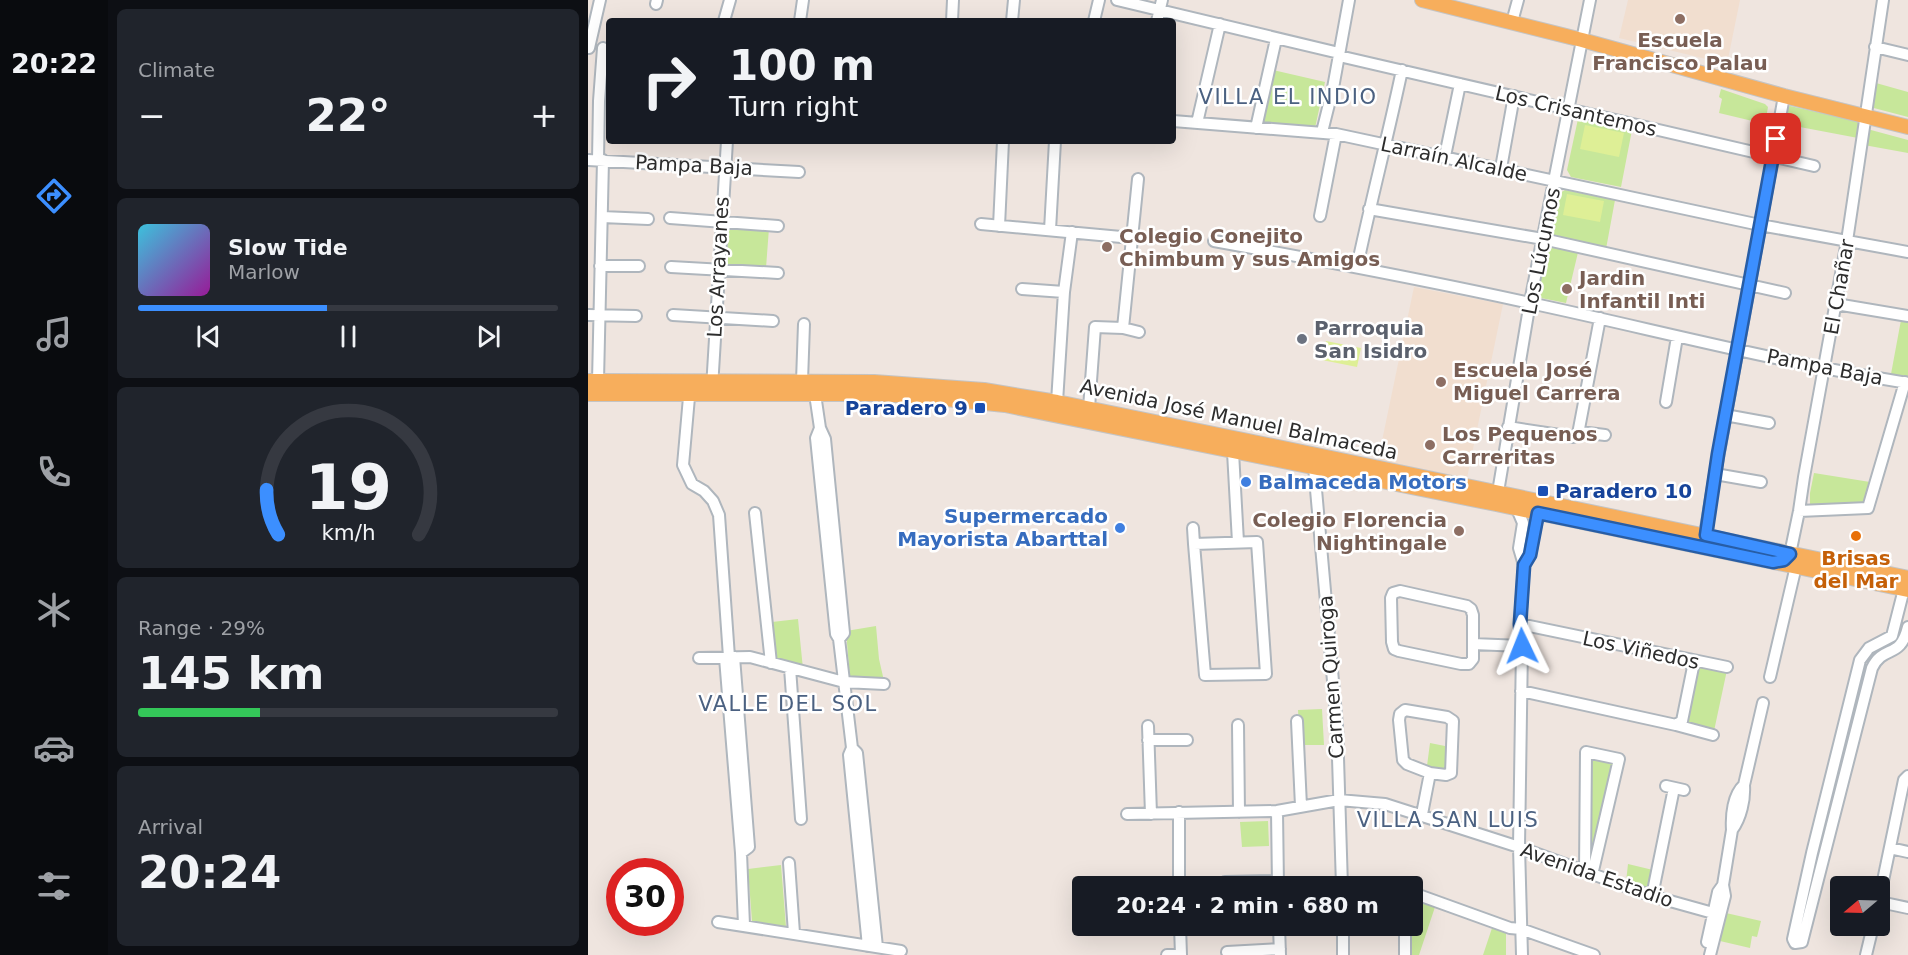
<!DOCTYPE html>
<meta charset="utf-8">
<style>
body{margin:0;font-family:"DejaVu Sans",sans-serif;background:#20242c;color:#f1f3f6;height:100vh;display:flex;flex-direction:column;font-size:22px;white-space:nowrap}
*{box-sizing:border-box;margin:0}
p{font-size:20px;color:#9ea1a6}
.icon{flex:none;width:33px;height:33px;fill:none;stroke:currentColor;stroke-width:2;stroke-linecap:round;stroke-linejoin:round}
.map{position:relative;flex:1;overflow:hidden}
.panel{display:flex;flex-direction:column;gap:9px;padding:9px;background:#0d0f14;width:480px}
.panel>*{flex:none}
.guide{position:absolute;left:18px;top:18px;width:570px;height:126px;border-radius:6px;box-shadow:0 6px 24px #0002;background:#171b24;color:#f1f3f6;overflow:hidden}
.needle{width:39px;rotate:251deg}
.tools{position:absolute;left:1242px;top:876px;display:grid;gap:12px}
.tools a{display:grid;place-items:center;width:60px;height:60px;border-radius:6px;background:#171b24;box-shadow:0 6px 24px #0002;font-size:30px}
.speed{position:absolute;left:18px;top:858px;display:flex;gap:12px;font-size:30px;font-weight:700;text-align:center}
.speed>*{display:grid;place-content:center;width:78px;height:78px;border-radius:50%;background:#171b24;box-shadow:0 6px 24px #0002;line-height:1}
.speed .limit{border:9px solid #d22;background:#fff;color:#111}
.pin{position:absolute;display:grid;place-items:center;width:51px;height:51px;color:#fff;margin:-26px;border-radius:12px;box-shadow:0 3px 9px #0006}
.me{position:absolute;width:66px;margin:-33px;rotate:358deg;stroke-linejoin:round;filter:drop-shadow(0 0 4px #0008)}
.turn{display:flex;align-items:center;gap:21px;height:126px;padding:0 24px;font-size:27px}
.turn .icon{width:78px;height:78px;stroke-width:2.5}
.turn b{display:block;font-size:42px;line-height:51px}
.big{font-size:45px;font-weight:800;line-height:1.1}
.panel .tile{flex:1;display:flex;flex-direction:column;justify-content:center;gap:9px;min-width:0;padding:0 21px;border-radius:9px;background:#20242c}
.panel .dial{align-items:center;gap:0}
.dial svg{height:156px;overflow:visible;fill:none;stroke:#363941;stroke-width:7;stroke-linecap:round;text-anchor:middle}
.dial text{fill:#f1f3f6;stroke:none}
.song{display:flex;align-items:center;gap:18px}
.cover{width:72px;height:72px;border-radius:9px;background:linear-gradient(135deg,hsl(190 70% 55%),hsl(300 70% 35%))}
.played{height:6px;border-radius:3px;background:linear-gradient(90deg,#3c8fff 45%,#363941 45%)}
.keys{display:flex;justify-content:space-around;direction:ltr}
.heat{display:flex;justify-content:space-between;align-items:center;font-size:33px;direction:ltr}
.charge{height:9px;border-radius:4px;background:linear-gradient(90deg,#34c759 29%,#363941 0)}
.trip{position:absolute;left:484px;top:876px;width:351px;height:60px;border-radius:6px;background:#171b24;box-shadow:0 6px 24px #0002;font-weight:800;line-height:60px;text-align:center}
main{display:flex;flex:1;min-height:0}
.tabs{display:flex;flex-direction:column;width:108px;justify-content:space-around;align-items:center;background:#090b0e;color:#9ea1a6}
.tabs .icon{width:42px;height:42px}
.tabs .current{color:#3c8fff}
.tabs b{font-size:27px;color:#f1f3f6}
.map>svg:first-child{display:block}
</style>
<main>
<nav class="tabs">
<b>20:22</b>
<svg class="icon current" aria-label="directions" viewBox="0 0 24 24"><path d="M12 3l9 9-9 9-9-9zM9 14v-3h6M13 9l2 2-2 2"/></svg>
<svg class="icon" aria-label="music" viewBox="0 0 24 24"><path d="M9 18V5l10-2v13"/><circle cx="6" cy="18" r="3"/><circle cx="16" cy="16" r="3"/></svg>
<svg class="icon" aria-label="phone" viewBox="0 0 24 24"><path d="M5 4h4l2 5-3 2q2 4 5 5l2-3 5 2v4C11 20 4 13 5 4z"/></svg>
<svg class="icon" aria-label="climate" viewBox="0 0 24 24"><path d="M12 3v18M4 7l16 10M4 17L20 7"/></svg>
<svg class="icon" aria-label="car" viewBox="0 0 24 24"><path d="M5 17H2v-5l4-1 3-4h7l3 4 3 1v5h-3M9 17h6M6 11h13"/><circle cx="7" cy="17" r="2"/><circle cx="17" cy="17" r="2"/></svg>
<svg class="icon" aria-label="filters" viewBox="0 0 24 24"><path d="M4 7h16M4 17h16"/><circle cx="9" cy="7" r="2"/><circle cx="15" cy="17" r="2"/></svg>
</nav>
<section class="panel">
<div class="tile"><p>Climate</p>
<div class="heat"><a>−</a><b class="big">22°</b><a>+</a></div>
</div>
<div class="tile">
<div class="song"><i class="cover"></i><div><b>Slow Tide</b><p>Marlow</p></div></div>
<div class="played"></div>
<div class="keys"><svg class="icon" aria-label="previous" viewBox="0 0 24 24"><path d="M18 5L8 12l10 7zM5 5v14"/></svg><svg class="icon" aria-label="pause" viewBox="0 0 24 24"><path d="M8 5v14M16 5v14"/></svg><svg class="icon" aria-label="next" viewBox="0 0 24 24"><path d="M6 5l10 7-10 7zM19 5v14"/></svg></div>
</div>
<div class="tile dial"><svg viewBox="0 0 100 80">
<path d="M14 69A42 42 0 1 1 86 69"/>
<path d="M14 69A42 42 0 0 1 8 46" stroke="#3c8fff"/>
<text x="50" y="56" font-size="32" font-weight="700">19</text>
<text x="50" y="72" font-size="11">km/h</text>
</svg></div>
<div class="tile"><p>Range · 29%</p><b class="big">145 km</b><div class="charge"></div></div>
<div class="tile"><p>Arrival</p><b class="big">20:24</b></div>
</section>
<div class="map">
<svg width="1320" height="955" viewBox="0 0 1320 955">
<rect width="100%" height="100%" fill="#efe5df"/>
<!-- education -->
<path fill="#f1decf" d="M1040,0h112l-13,64 -108,-26z
M826,287l89,17 -36,174 -89,-18z"/>
<!-- green -->
<path fill="#c7e79a" d="M685,70l52,12 -10,46 -55,-5z
M1288,83l32,9v25l-38,-10z
M1133,89l44,15 3,3 -3,17 -46,-11 3,-14 -3,-2z
M1202,106l67,15 3,5 -2,12 -74,-14 2,-16z
M990,119l54,11 -11,57 -50,-10 -4,-7z
M1283,130l37,10v13l-44,-8 4,-14z
M977,190l50,10 -9,49 -26,-5 -14,59 -25,-5 -3,-5 22,-100z
M140,225l41,3 -3,40 -39,-2z
M1313,320l7,1v56l-17,-3z
M1226,473l56,9 -5,24 -55,2v-15z
M210,619l5,50 -26,-9 -5,-38z
M288,626l3,33 5,22 -34,-2 -4,-48z
M1111,664l28,6 -13,61 -26,-6z
M734,709l2,36h-24l-2,-35z
M842,743l20,4 -2,24 -21,-5z
M1002,758l24,4 -22,103 -3,-1z
M680,821l1,25 -27,1 -2,-25z
M1040,864l25,6 -3,21 -24,-9z
M193,865l5,62 -34,-6 -4,-52z
M827,900l20,7 -16,48h-11v-29h5v-25z
M1138,913l35,8 -4,16 -5,-1 -2,12 -30,-7z
M904,928l14,5v22h-23z"/>
<!-- pitch -->
<path fill="#deef96" d="M997,125l39,8 -5,24 -39,-8z
M979,194l37,7 -4,21 -37,-7z
M738,341l35,7 -4,19 -35,-7z"/>
<g fill="none" stroke-linecap="round" stroke-linejoin="round">
<!-- minor casing -->
<g stroke="#afb6bd" stroke-width="14">
<path id="minor" d="M529,0l222,53
M68,4l1,-4
M136,21l6,-21
M212,21l3,-21
M364,21l1,-21
M424,21l2,-21
M506,21l5,-21
M569,21l5,-21
M924,22l6,-22
M1287,47l33,8
M1,48l11,-48
M751,56l475,110
M585,121l163,13 424,91 148,27
M609,123l23,-99
M668,128l20,-89
M734,132l11,-44 16,-88
M857,156l15,-72
M0,160l211,12
M10,160l1,-59 4,-53
M913,168l13,-72
M781,209l174,30 242,54
M732,216l16,-82
M14,217l46,2
M82,218l108,8
M393,224l151,14
M411,226l4,-85
M462,230l5,-89
M626,241c105,19 211,39 316,62 126,27 251,60 378,80
M12,266h39
M83,267l107,6
M769,267c14,-66 31,-131 45,-197
M434,289l42,3
M1248,304l72,12
M0,315l48,1
M85,315l100,6
M535,328l15,-149
M10,381l5,-221
M214,381l2,-57
M102,386l-7,79 9,19 12,7 9,10 6,14 10,142
M124,388l15,-247
M227,394l5,34 5,11 19,194 -5,6
M469,402l7,-110 8,-60
M1078,402l11,-65
M501,408l6,-81 28,1 16,4
M1137,415l44,8
M920,427l65,10 5,-3 22,-116
M232,428l-4,10 20,196 3,5 13,109 -3,7 19,191
M992,432l25,3
M645,452l5,90
M726,467l23,259 5,160
M1127,474l46,8
M909,498l33,-196 60,-302
M929,509l6,14 -4,25 5,17 -4,59 2,22 -3,201 3,108
M1211,511l69,-3 37,-126
M167,513l16,150
M605,528l1,16 11,131 61,-1 -9,-132 -63,2
M1117,535l10,-61 69,-378
M1197,559l5,-5 9,-43 5,-34 43,-236 36,-241
M936,565l6,-10 9,-47
M1316,589l-12,47 -23,12 -9,12 -48,193 -19,86 2,4 7,-1 70,-274c12,-24 28,-8 36,-41
M812,591l67,15 4,3 2,6v44l-4,5h-8l-62,-13 -5,-2 -2,-7 -1,-44 2,-5z
M932,624l207,43
M885,644l49,2
M146,657l15,190 -8,6
M111,658l51,-1 94,25 40,2
M137,658l16,195 3,72
M202,668l11,151
M1182,677l26,-111
M933,691l155,34 6,-4 11,-54 -6,-7
M709,721l4,85
M650,725l1,87
M1088,725l37,10
M560,726l3,88
M560,740h39
M264,748l5,5 20,194
M1156,785c-11,10 -13,30 -12,45 9,-12 13,-31 12,-45l19,-82
M1078,786l18,4
M689,811l1,75
M539,814l150,-3 62,-11 46,4 134,43 133,49 61,17
M834,814l8,-41 16,2 5,-2 2,-52 -6,-4 -42,-7 -5,4 -1,6 4,40 4,4 23,9
M1302,848l18,4
M201,863l5,70
M997,872l1,-120 33,7 -27,116
M637,882l53,-1
M571,886l20,-1
M591,886v-74
M804,886h2
M825,893l97,35 11,1 73,26
M1292,895l24,-115 4,-4
M1064,896l22,-108
M1292,902l28,6
M130,922l183,29
M592,926l1,29
M691,926l1,29
M755,926v29
M817,926v29
M1119,942l11,-50 5,-7
M639,952l53,-3
M579,955h14
M1122,955l15,-59 -2,-11 9,-55
M1278,955l7,-29"/>
</g>
<!-- major casing -->
<g stroke="#c4c4c4" stroke-width="16">
<path id="major" d="M834,0l160,40 202,56 124,31
M0,381l286,1 110,8 73,12 255,52 596,124
M0,394h283l44,2 90,9 491,99 412,86"/>
</g>
<!-- minor -->
<use href="#minor" stroke="#fff" stroke-width="10"/>
<!-- major -->
<use href="#major" stroke="#f7ae5c" stroke-width="14"/>
</g>
<g fill="none" stroke-linecap="round" stroke-linejoin="round">
<!-- route casing -->
<g stroke="#275da6" stroke-width="15">
<path id="route" d="M934,646l-2,-22 4,-59 6,-10 8,-42 235,49 11,-2 6,-6 -84,-19 12,-81 58,-315"/>
</g>
<!-- route -->
<use href="#route" stroke="#3c8fff" stroke-width="10"/>
</g>
<!-- markers -->
<g fill="#8d6e63" stroke="#fff" stroke-width="2">
<circle cx="1092" cy="19" r="6"/>
<circle cx="519" cy="247" r="6"/>
<circle cx="979" cy="289" r="6"/>
<circle cx="853" cy="382" r="6"/>
<circle cx="842" cy="445" r="6"/>
<circle cx="871" cy="531" r="6"/>
</g>
<circle fill="#6b7280" stroke="#fff" stroke-width="2" cx="714" cy="339" r="6"/>
<g fill="#1a4fb4" stroke="#fff" stroke-width="2">
<rect x="386" y="402" width="12" height="12" rx="3"/>
<rect x="949" y="485" width="12" height="12" rx="3"/>
</g>
<g fill="#3f7fe0" stroke="#fff" stroke-width="2">
<circle cx="658" cy="482" r="6"/>
<circle cx="532" cy="528" r="6"/>
</g>
<circle fill="#e8710a" stroke="#fff" stroke-width="2" cx="1268" cy="536" r="6"/>
<g text-anchor="middle" dominant-baseline="central" stroke-width="5" stroke-linejoin="round" paint-order="stroke">
<!-- education labels -->
<g font-size="20" font-weight="bold" fill="#785e54" stroke="#fff" text-anchor="start">
<text x="1092" y="40" text-anchor="middle">Escuela<tspan x="1092" dy="23">Francisco Palau</tspan></text>
<text x="531" y="236">Colegio Conejito<tspan x="531" dy="23">Chimbum y sus Amigos</tspan></text>
<text x="991" y="278">Jardin<tspan x="991" dy="23">Infantil Inti</tspan></text>
<text x="865" y="370">Escuela José<tspan x="865" dy="23">Miguel Carrera</tspan></text>
<text x="854" y="434">Los Pequenos<tspan x="854" dy="23">Carreritas</tspan></text>
<text x="859" y="520" text-anchor="end">Colegio Florencia<tspan x="859" dy="23">Nightingale</tspan></text>
</g>
<!-- street labels -->
<g font-size="20" fill="#2d2d2d" stroke="#fff">
<text transform="translate(988 111) rotate(13)">Los Crisantemos</text>
<text transform="translate(866 159) rotate(12)">Larraín Alcalde</text>
<text transform="translate(106 165) rotate(3)">Pampa Baja</text>
<text transform="translate(953 251) rotate(-79)">Los Lúcumos</text>
<text transform="translate(130 267) rotate(-87)">Los Arrayanes</text>
<text transform="translate(1251 287) rotate(-80)">El Chañar</text>
<text transform="translate(1237 367) rotate(11)">Pampa Baja</text>
<text transform="translate(651 419) rotate(12)">Avenida José Manuel Balmaceda</text>
<text transform="translate(1053 650) rotate(12)">Los Viñedos</text>
<text transform="translate(743 677) rotate(-94)">Carmen Quiroga</text>
<text transform="translate(1009 875) rotate(19)">Avenida Estadio</text>
</g>
<!-- worship labels -->
<g font-size="20" font-weight="bold" fill="#5b616d" stroke="#fff" text-anchor="start">
<text x="726" y="328">Parroquia<tspan x="726" dy="23">San Isidro</tspan></text>
</g>
<!-- transit labels -->
<g font-size="20" font-weight="bold" fill="#164399" stroke="#fff" text-anchor="end">
<text x="380" y="408">Paradero 9</text>
<text x="967" y="491" text-anchor="start">Paradero 10</text>
</g>
<!-- shop labels -->
<g font-size="20" font-weight="bold" fill="#366cbe" stroke="#fff" text-anchor="start">
<text x="670" y="482">Balmaceda Motors</text>
<text x="520" y="516" text-anchor="end">Supermercado<tspan x="520" dy="23">Mayorista Abarttal</tspan></text>
</g>
<!-- food labels -->
<g font-size="20" font-weight="bold" fill="#c56008" stroke="#fff">
<text x="1268" y="558">Brisas<tspan x="1268" dy="23">del Mar</tspan></text>
</g>
<!-- neighbourhood labels -->
<g font-size="21" letter-spacing="1.5" fill="#4b6181" stroke="#fff">
<text x="700" y="97">VILLA EL INDIO</text>
<text x="200" y="704">VALLE DEL SOL</text>
<text x="860" y="820">VILLA SAN LUIS</text>
</g>
</g>
</svg>
<div class="tools">
<a><svg class="needle" viewBox="-14 -14 28 28"><path d="M0-13l5 13h-10z" fill="#e53935"/><path d="M0 13l5-13h-10z" fill="#9ea1a6"/></svg></a>
</div>
<div class="speed"><div class="limit">30</div></div>
<div class="pin" style="left:1188px;top:139px;background:#d93025"><svg class="icon" aria-label="arrive" viewBox="0 0 24 24"><path d="M6 21V4h12l-3 4 3 4H6"/></svg></div>
<svg class="me" style="left:934px;top:646px" viewBox="-20 -20 40 40"><path d="M0-17L14 15 0 8-14 15z" fill="#3c8fff" stroke="#fff" stroke-width="4"/></svg>
<div class="trip">20:24 · 2 min · 680 m</div>
<div class="guide">
<div class="turn"><svg class="icon" aria-label="right" viewBox="0 0 24 24"><path d="M7 20v-9h11M14 6l5 5-5 5"/></svg><div><b>100 m</b>Turn right</div></div>
</div>
</div>
</main>
